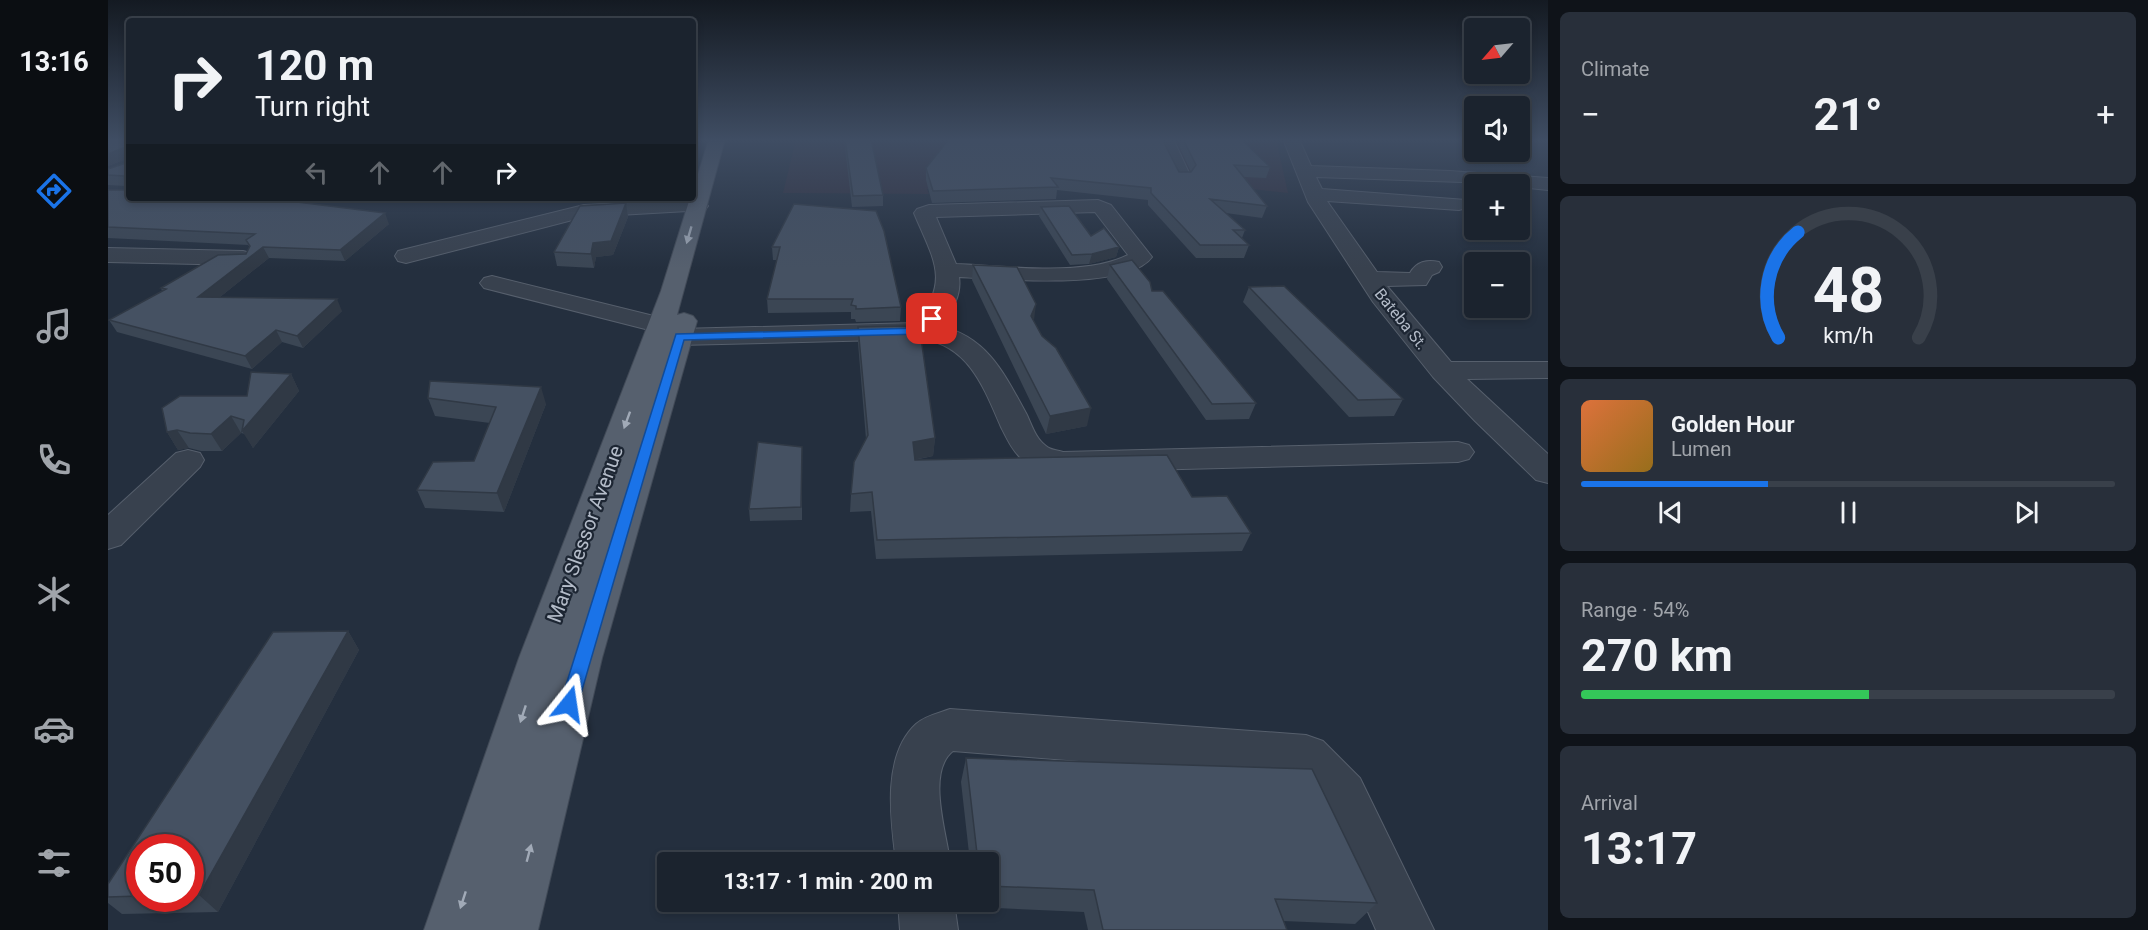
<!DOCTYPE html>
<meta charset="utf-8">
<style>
body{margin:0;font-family:Roboto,sans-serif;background:#282f3a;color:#f1f3f6;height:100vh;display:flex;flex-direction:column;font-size:22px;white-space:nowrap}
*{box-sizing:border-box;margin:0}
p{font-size:20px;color:#a0a4aa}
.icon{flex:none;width:33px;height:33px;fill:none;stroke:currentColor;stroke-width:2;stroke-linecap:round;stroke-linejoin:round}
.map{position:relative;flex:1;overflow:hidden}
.side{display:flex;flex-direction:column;gap:12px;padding:12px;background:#0f1319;width:600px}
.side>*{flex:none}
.guide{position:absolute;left:18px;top:18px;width:570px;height:183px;border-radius:6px;box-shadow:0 3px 9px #0003,0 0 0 2px #39404a;background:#1b232e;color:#f1f3f6;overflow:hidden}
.needle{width:39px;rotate:242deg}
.tools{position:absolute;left:1356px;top:18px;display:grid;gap:12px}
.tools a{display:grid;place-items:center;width:66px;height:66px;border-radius:6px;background:#1b232e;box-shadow:0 3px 9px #0003,0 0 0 2px #39404a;font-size:30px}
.speed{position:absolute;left:18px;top:834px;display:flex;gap:12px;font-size:30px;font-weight:700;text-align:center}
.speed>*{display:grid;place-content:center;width:78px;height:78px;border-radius:50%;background:#1b232e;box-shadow:0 3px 9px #0003,0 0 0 2px #39404a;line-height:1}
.speed .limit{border:9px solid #d22;background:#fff;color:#111}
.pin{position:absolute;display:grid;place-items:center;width:51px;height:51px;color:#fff;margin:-26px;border-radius:12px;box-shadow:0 3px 9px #0006}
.me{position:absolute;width:66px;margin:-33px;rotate:15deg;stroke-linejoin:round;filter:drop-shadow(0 0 4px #0008)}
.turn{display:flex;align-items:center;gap:21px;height:126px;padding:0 30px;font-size:27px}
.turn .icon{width:78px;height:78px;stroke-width:2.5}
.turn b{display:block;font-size:42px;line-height:51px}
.lanes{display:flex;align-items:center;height:57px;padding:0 30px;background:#0003;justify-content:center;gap:30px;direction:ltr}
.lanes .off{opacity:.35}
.big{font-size:45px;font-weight:700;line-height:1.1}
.side .widget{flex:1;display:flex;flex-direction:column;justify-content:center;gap:9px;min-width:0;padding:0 21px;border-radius:9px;background:#282f3a}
.side .dial{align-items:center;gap:0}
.dial svg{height:156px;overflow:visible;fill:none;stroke:#39404a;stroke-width:7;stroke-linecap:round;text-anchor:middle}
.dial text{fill:#f1f3f6;stroke:none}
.song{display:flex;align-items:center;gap:18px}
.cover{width:72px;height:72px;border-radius:9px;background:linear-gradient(135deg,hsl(20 70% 55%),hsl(40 70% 35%))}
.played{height:6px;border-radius:3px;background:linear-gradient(90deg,#1a73e8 35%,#39404a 35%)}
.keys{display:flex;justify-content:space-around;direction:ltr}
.heat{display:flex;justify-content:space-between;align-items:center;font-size:33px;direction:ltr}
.charge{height:9px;border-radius:4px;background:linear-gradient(90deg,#34c759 54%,#39404a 0)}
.trip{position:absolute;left:549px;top:852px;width:342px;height:60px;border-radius:6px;background:#1b232e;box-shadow:0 3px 9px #0003,0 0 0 2px #39404a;font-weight:700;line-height:60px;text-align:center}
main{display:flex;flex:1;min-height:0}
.tabs{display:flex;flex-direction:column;width:108px;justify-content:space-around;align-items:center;background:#0b0e12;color:#a0a4aa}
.tabs .icon{width:42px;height:42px}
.tabs .current{color:#1a73e8}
.tabs b{font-size:27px;color:#f1f3f6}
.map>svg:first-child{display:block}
</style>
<main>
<nav class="tabs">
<b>13:16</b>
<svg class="icon current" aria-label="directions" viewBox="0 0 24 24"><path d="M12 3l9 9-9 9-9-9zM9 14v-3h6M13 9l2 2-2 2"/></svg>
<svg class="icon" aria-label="music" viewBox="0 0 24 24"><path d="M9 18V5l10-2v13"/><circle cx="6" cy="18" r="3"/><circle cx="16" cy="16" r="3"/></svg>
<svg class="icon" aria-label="phone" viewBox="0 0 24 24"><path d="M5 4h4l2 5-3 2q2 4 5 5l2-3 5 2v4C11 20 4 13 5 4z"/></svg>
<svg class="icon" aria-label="climate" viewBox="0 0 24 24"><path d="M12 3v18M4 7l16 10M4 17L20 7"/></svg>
<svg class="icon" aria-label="car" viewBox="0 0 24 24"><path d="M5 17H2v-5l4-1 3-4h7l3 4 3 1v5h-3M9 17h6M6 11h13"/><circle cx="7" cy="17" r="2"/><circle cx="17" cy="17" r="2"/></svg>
<svg class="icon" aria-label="filters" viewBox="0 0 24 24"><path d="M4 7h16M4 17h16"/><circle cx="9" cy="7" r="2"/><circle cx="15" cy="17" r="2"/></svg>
</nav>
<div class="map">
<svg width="1440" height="930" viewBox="0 0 1440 930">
<rect width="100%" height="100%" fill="#242f3e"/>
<!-- medical -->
<path fill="#32303f" d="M688,139h480l12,54 -314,-35 8,32 -55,-1 2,5 -146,-1z"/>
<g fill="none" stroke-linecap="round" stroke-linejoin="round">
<!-- minor casing -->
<g stroke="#565f6c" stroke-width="2">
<path id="minor" d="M1049,139h16l18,38 -3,4h-12z
M1175,139h16l12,27 139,5 98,7v12l-28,-3v-3l-204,-7 6,12 144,11 3,4 -3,4 -7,2 -132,-9 50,71 33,1c6,-11 17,-14 29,-11l3,5 -3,5 -7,3 -6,10 -39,1 64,76h97v16l-81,1 81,75v29l-12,-3 -61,-59 -42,-44 -60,-75 -65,-100z
M590,200l7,2 3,4 -3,4 -121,7 -178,46 -8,-2 -3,-5 3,-5 186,-46z
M990,200l13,5 41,52c-24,34 -153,22 -193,20 3,20 -8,34 -19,49 48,11 65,49 87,89 5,11 9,24 19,31 4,4 11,4 17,6l395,-10 11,3 5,7 -5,7 -11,3 -395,10c-11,-2 -31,-3 -39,-11 -11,-9 -17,-22 -23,-34 -17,-39 -32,-81 -78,-88l-244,6 -9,-2 -4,-6 4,-6 9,-2 237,-6c35,-43 17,-64 -2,-110l3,-4 12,-4zM987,212l33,43c-43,22 -124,11 -172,9l-20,-47z
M0,248l135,3 8,2 3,5 -3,5 -8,2 -135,-3z
M384,276l178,44 4,5 -4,5 -9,3 -177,-45 -4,-5 4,-5z
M80,450l12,3 4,7 -4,7 -79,78 -13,4v-34l68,-62z
M842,709l356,26 17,6 37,37 74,152h-58l-52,-118 -30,-34 -341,-27c-27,21 -6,83 -3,111h-54c-5,-40 -15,-106 20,-138 9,-8 23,-11 34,-15z
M790,902h56l4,28h-58z"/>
</g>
<!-- major casing -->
<g stroke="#414a57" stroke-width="2">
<path id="major" d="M601,139h16l-48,176 7,-2 9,3 4,5 -95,337 -64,272h-114l95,-272 142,-367 29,-93h3v-8z"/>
</g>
<!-- minor -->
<use href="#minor" fill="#38414e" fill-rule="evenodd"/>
<!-- major -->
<use href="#major" fill="#56606e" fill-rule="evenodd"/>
</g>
<!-- wall -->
<path fill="#3b4654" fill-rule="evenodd" d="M21,139v59h61l-4,3 203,23 -44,37 -76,-3 -49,39 122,14 -39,37 -21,-6 -30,27 -135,-37 -8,-12 53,-29 -1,-3 85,-34 4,-7 -2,-2 -140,-7v-48h20l-2,-4 -18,-1v-16l18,-6v-4l-18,7z
M736,139h27l12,56v11l-31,1z
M1073,139h60l29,28 -4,11 -22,-1 23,29 -5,12 -36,-5 19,17 -3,8 7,7 -5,13h-48l-48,-53v-5l-91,-10 -1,9 -124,4 -6,-23v-12l265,4 -12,-26z
M518,203l2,14 -15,38 -17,2 -2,11 -37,-2 -3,-14z
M686,204l107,103 -1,14 -44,1 -1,-3h-4v-7l-83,1 -1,-14 10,-39h-4l-1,-13z
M933,207l50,29 28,11 -3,10 -27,7 -19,1 -31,-49z
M865,265l60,55 54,106 -41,8 -74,-154z
M1002,265l42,26 104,112 -7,16 -43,1 -99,-141z
M1141,287l154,112 -9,17 -45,1 -106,-115z
M750,327l77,111 -2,18 -18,4 277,37 59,36 -9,18 -366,8 -5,-48 -21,1 1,-18 15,-55 -8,-96z
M183,374l8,17 -46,57 -8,-14 -4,-1 -19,18h-21l-12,-3 -11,2 -11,-18 80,-36z
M320,398l118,6 -42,108 -79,-4 -8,-18 57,-29 16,-38 -55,-7z
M694,447v73l-52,1 -1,-12z
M240,631l11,19 -141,262 -96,2 -14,-11v-19l165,-252zM32,848h50v50h-50z
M858,758l411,145 -22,21 -72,-3 4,9h-199l-4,-18 -109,-5v-5h13v-40h-18l-9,-80z"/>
<!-- shaded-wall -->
<path fill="#303945" d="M15,148l5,10 -20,8v-12z
M63,198h19l-19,14 -5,-10z
M518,203l2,14 -15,38 -17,2 -2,11 -3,-14 2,-11z
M277,213l4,11 -44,37 -5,-11z
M155,247l6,11 -64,51 -7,-12z
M1011,247l-3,10 -27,7 3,-10z
M229,299l5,12 -39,37 -6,-12z
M928,304l-2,16 -3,-4z
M168,330l6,12 -30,27 -7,-13z
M183,374l8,17 -46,57 -11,-17z
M433,387l5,17 -42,108 -7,-19z
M983,408l-4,18 -41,8 4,-18z
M123,416l10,17 -19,18 -11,-17z
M69,430l12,18 -11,2 -11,-18z
M827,438l-2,18 -21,4 1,-18z
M240,631l11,19 -141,262 -19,-17z"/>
<!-- building -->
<path fill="#455162" stroke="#303945" stroke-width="1.5" d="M0,139h21v48l-3,-1 -2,-10 -16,-1v-6l18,-6v-12l-3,-3 -15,6z
M737,139h26l12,56 -30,1z
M841,139h213l17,33h12l5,-7 -13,-26h58l29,28 -36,-2 33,41 -57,-7 35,31h-12l16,15h-49l-49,-52v-5l-100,-10 7,9 -125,4 -7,-23z
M0,190h21v8h42l-5,4 107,-3 112,14 -45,37 -77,-3 -65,50 139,2 -40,37 -21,-6 -31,26 -136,-36 57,-31 -5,-1 57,-33 28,-1 4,-8 -4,-6 9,-6 -147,-7z
M518,203l-15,38 -18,2 -2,11 -37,-2 26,-46z
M686,204l82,7 8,20 17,76 -45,2v-3l-5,-1 2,-6h-86l13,-52h-8z
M961,206l22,30 13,-8 15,19 -27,7 -20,1 -31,-48z
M1024,260l18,22 2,9h11l93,112 -44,1 -102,-139z
M865,265l44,2 19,37 -5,12 11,20 14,12 35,60 -41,8z
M1176,286l119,113 -45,1 -109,-113z
M798,326l1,5h13l15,107 -22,4 2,18 252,-5 25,42 35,-1 24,37 -374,7 -5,-48 -21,2 3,-32 14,-27 -10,-108z
M143,372l40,2 -49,57 2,-11 -13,-4 -20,18 -21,-1 -13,-3 -10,2 -5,-24 18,-12h67z
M322,381l111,6 -44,106 -80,-3 16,-28 41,-1 22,-54 -68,-9z
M650,442l44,5 -1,60 -52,2z
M240,631l-149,264 -9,1v-48h-50v48l-32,1v-13l165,-252z
M858,758l346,11 65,134 -102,-4 12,31h-184l-9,-40 -106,-4v-24h-10z"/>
<!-- one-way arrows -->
<defs><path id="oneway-solid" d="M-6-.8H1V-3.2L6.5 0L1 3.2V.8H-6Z" transform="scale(1.5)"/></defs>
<g fill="#a1aab7">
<use href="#oneway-solid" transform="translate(581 235) rotate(106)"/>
<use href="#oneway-solid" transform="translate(519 420) rotate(110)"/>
<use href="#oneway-solid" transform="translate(415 714) rotate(108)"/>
<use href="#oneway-solid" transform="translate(421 853) rotate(-75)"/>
<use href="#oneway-solid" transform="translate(355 900) rotate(108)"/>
</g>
<!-- sky -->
<linearGradient id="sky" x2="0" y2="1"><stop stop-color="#141a22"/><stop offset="0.52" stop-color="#3f4d63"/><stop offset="1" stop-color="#3f4d63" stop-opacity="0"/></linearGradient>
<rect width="1440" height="269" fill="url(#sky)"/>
<!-- route -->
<path fill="#1a73e8" stroke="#114b97" stroke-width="1.5" d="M824,316l6,3 -11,14 -4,1 -239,6 -106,364 -2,5 -7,3 -7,-3 -2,-5 116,-370 244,-6 9,-11z"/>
<g text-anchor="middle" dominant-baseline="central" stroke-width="4.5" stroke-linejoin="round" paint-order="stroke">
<!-- far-street labels -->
<g font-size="16" fill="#b4bcc9" stroke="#1d2633">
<text transform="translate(1293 319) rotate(51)">Bateba St.</text>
</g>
<!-- street labels -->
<g font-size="20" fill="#b4bcc9" stroke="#1d2633">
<text transform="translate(477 534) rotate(-70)">Mary Slessor Avenue</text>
</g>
</g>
</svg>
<div class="tools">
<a><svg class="needle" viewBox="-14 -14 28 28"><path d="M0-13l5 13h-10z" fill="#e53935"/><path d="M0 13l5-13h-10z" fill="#a0a4aa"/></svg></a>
<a><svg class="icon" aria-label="sound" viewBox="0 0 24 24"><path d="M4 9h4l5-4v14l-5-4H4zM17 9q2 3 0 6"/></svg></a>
<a>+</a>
<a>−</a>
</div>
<div class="speed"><div class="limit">50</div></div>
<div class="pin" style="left:824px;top:319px;background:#d93025"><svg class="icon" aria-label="arrive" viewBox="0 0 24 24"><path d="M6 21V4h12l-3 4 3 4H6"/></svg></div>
<svg class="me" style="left:461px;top:704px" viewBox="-20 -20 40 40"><path d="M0-17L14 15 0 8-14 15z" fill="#1a73e8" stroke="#fff" stroke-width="4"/></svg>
<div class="trip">13:17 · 1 min · 200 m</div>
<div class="guide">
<div class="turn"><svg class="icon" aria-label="right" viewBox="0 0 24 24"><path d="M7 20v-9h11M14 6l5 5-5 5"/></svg><div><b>120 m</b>Turn right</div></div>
<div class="lanes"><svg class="icon off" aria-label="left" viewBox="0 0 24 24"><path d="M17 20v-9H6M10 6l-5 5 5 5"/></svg><svg class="icon off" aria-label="ahead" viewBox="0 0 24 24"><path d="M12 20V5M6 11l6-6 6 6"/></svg><svg class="icon off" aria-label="ahead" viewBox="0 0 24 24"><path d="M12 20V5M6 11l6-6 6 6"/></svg><svg class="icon" aria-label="right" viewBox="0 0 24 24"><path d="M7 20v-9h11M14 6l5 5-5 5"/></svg></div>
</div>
</div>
<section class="side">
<div class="widget"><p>Climate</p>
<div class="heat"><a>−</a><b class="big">21°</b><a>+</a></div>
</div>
<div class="widget dial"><svg viewBox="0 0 100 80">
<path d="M14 69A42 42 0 1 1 86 69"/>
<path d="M14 69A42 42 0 0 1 24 15" stroke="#1a73e8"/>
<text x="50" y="56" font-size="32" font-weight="700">48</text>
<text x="50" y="72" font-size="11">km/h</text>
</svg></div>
<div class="widget">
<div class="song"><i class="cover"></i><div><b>Golden Hour</b><p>Lumen</p></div></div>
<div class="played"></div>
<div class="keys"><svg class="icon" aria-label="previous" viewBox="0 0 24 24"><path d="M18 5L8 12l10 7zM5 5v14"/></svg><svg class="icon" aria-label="pause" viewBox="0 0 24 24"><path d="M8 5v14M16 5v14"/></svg><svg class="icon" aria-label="next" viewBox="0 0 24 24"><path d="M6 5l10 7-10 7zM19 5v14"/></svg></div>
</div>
<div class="widget"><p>Range · 54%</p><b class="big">270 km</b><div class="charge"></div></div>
<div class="widget"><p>Arrival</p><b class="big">13:17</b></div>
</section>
</main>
